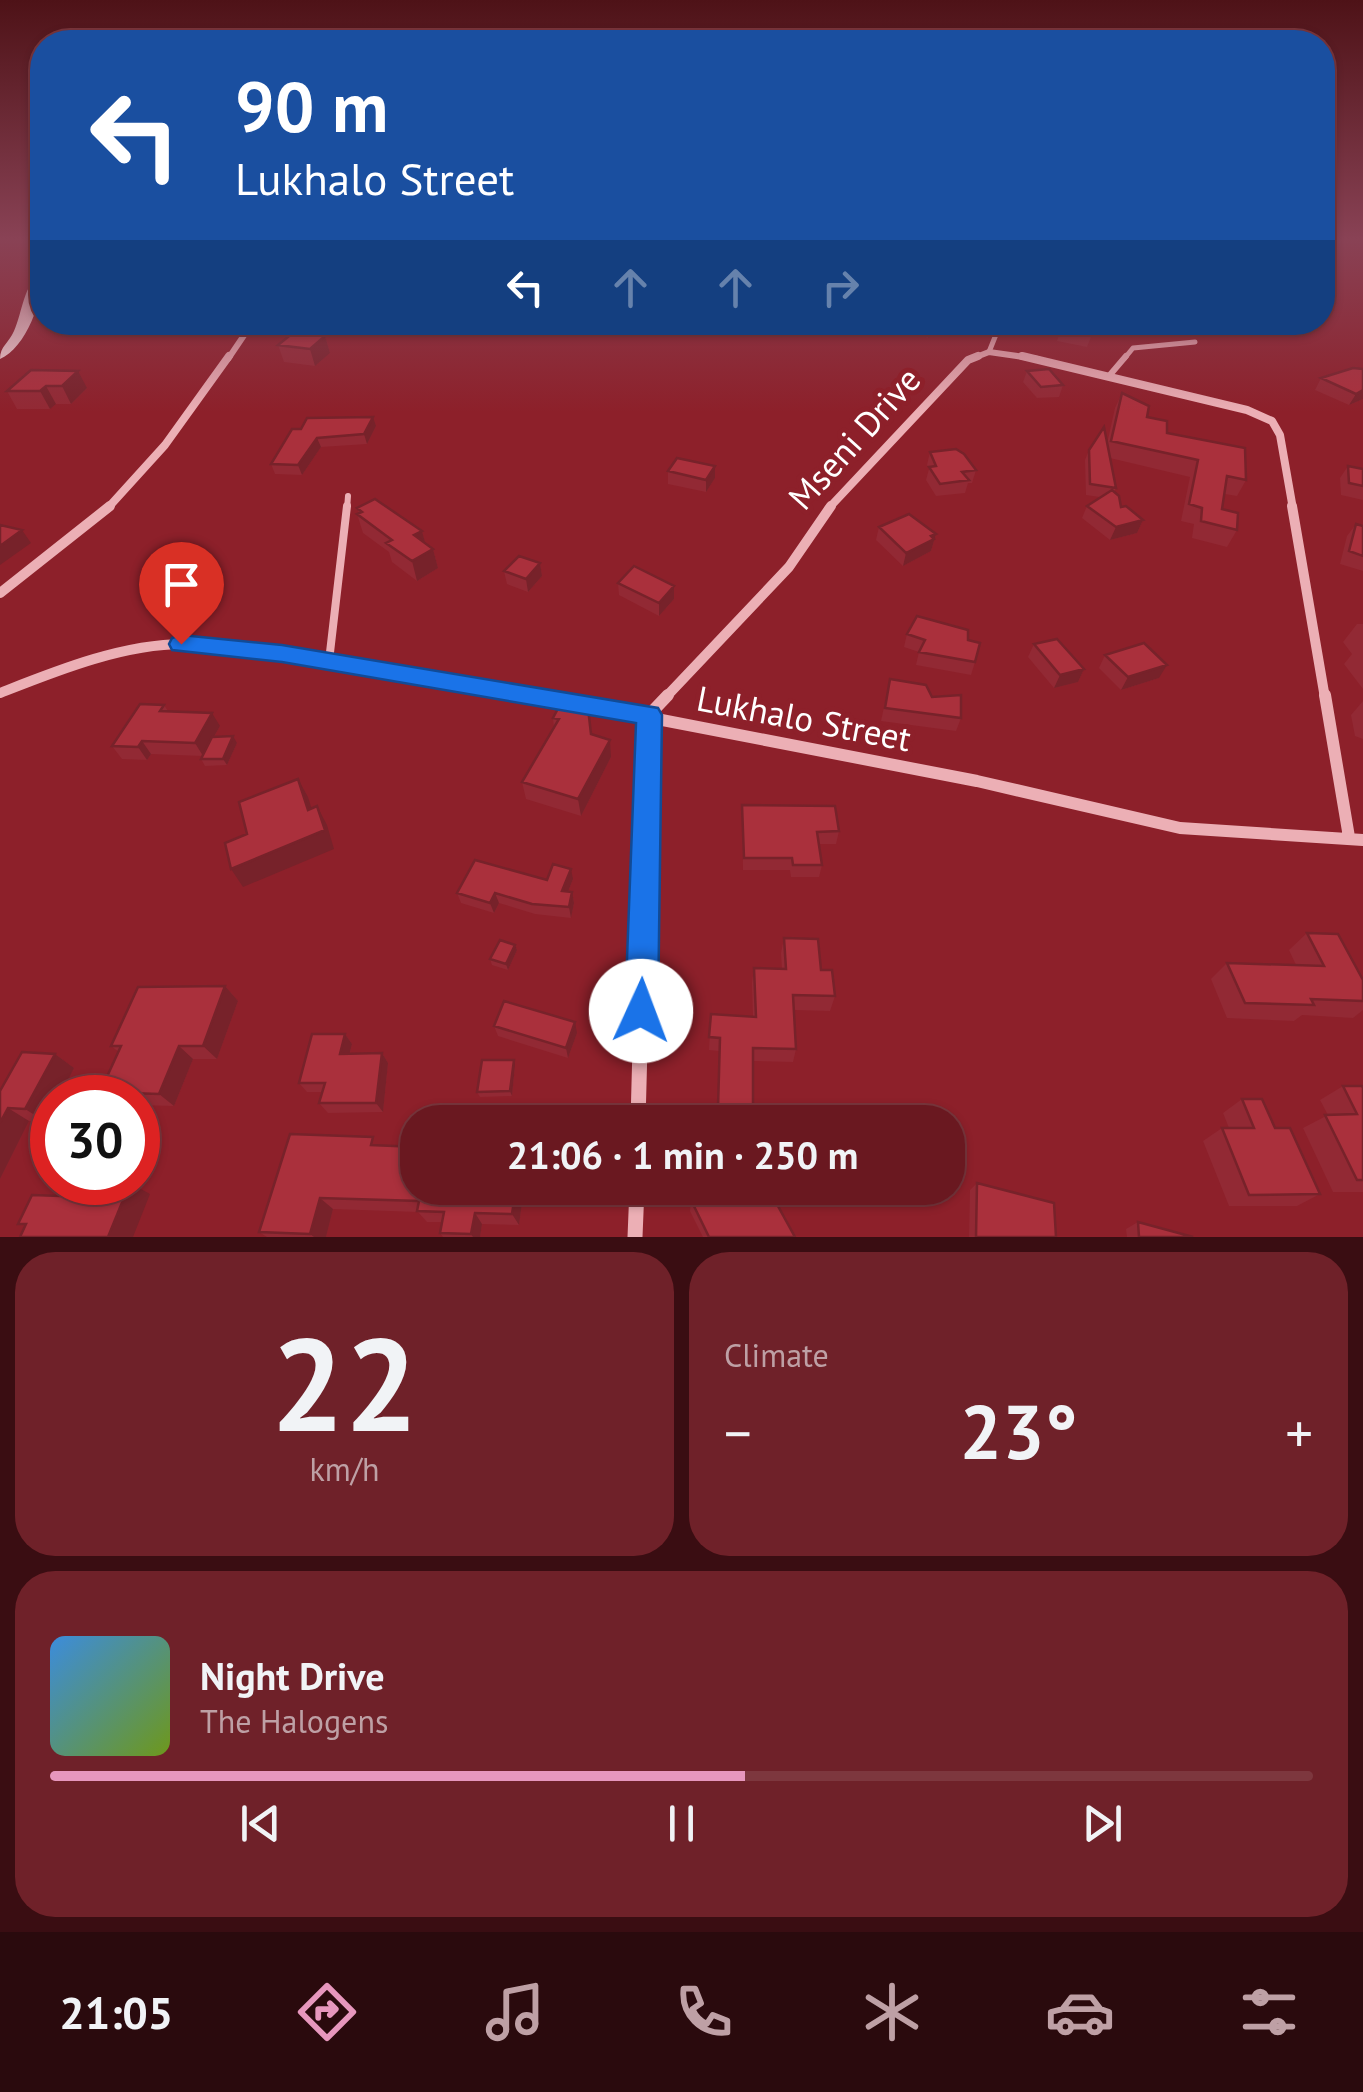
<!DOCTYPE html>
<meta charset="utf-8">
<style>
body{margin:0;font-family:"PT Sans",sans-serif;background:#6f2129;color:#f1f3f6;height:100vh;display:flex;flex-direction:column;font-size:38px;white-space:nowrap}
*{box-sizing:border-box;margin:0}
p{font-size:32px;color:#bea0a5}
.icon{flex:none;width:55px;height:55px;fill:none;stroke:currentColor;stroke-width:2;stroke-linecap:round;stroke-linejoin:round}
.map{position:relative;height:1237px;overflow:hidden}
.details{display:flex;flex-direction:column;gap:15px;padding:15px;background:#3a0d12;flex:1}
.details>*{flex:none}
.guide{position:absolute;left:30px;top:30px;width:1305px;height:305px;border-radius:40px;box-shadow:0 2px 8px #0004,0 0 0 2px #7d373e;background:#1a4fa0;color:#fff;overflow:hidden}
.speed{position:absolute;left:30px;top:1075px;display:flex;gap:20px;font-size:50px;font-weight:700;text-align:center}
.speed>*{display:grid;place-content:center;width:130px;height:130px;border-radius:50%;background:#6a1820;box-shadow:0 2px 8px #0004,0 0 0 2px #7d373e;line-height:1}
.speed .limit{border:15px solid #d22;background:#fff;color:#111}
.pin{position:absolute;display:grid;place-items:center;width:85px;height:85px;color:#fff;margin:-102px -42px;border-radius:50% 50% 50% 0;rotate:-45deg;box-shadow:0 0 10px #0007}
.pin .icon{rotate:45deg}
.me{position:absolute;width:110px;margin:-55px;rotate:2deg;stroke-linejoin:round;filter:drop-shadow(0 0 8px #0008)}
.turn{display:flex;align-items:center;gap:35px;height:210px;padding:0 40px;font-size:45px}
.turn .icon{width:130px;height:130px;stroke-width:2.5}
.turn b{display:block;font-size:70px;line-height:85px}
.lanes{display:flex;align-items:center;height:95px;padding:0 40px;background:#0003;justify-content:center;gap:50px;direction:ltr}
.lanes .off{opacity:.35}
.big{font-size:75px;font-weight:600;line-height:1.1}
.details .tile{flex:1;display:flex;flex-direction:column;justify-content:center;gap:15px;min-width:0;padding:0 35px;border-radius:40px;background:#6f2129}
.details .dial{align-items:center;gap:0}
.dial b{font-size:130px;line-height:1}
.song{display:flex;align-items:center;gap:30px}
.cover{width:120px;height:120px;border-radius:15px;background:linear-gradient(135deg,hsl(210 70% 55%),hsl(80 70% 35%))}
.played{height:10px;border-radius:5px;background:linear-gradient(90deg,#e797bd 55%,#7d373e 55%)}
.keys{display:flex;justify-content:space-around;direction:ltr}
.heat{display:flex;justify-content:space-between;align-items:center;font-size:55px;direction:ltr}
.details .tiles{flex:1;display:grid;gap:15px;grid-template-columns:1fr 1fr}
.tile:last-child{grid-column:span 2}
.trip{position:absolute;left:400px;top:1105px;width:565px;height:100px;border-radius:40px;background:#6a1820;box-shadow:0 2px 8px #0004,0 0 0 2px #7d373e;font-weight:600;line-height:100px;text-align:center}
.dock{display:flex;height:160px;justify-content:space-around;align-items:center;background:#2a0a0d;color:#bea0a5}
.dock .icon{width:70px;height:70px}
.dock .active{color:#e797bd}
.dock b{font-size:45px;color:#f1f3f6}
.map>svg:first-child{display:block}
</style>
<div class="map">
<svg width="1363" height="1237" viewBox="0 0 1363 1237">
<rect width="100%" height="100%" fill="#8d202a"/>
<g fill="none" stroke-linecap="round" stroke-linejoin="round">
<!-- service-far2 -->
<path stroke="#ecafb5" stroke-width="5" d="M989,352l8,-20 -7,-10
M1124,359l9,-11 62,-6"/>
<!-- service-far1 -->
<path stroke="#ecafb5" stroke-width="6" d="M1109,376l17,-20
M347,509l1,-13"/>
<!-- service -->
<path stroke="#ecafb5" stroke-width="8" d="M329,661l18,-155"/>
<!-- minor-far4 -->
<path stroke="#ecafb5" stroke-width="6" d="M228,359l25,-37
M971,359l18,-7 49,7"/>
<!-- minor-far3 -->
<path stroke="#ecafb5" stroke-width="8" d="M1022,356l225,54 25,11 8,14 13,74
M107,509l58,-64 64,-89
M828,509l140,-149 10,-4"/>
<!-- minor-far2 -->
<path stroke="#ecafb5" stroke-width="10" d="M1292,506l33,192
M0,593l110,-87
M0,693c56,-22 122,-49 184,-49 115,2 249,35 364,54
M665,698l124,-131 42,-61"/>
<!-- minor-far1 -->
<path stroke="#ecafb5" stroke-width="12" d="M533,695l444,86 203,47 183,12
M1325,695l24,142
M643,937l6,-222 19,-20"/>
<!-- minor -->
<path stroke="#ecafb5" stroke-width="15" d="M638,1122l5,-188
M635,1237l2,-49"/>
<!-- secondary -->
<path fill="#f9dbdd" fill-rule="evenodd" d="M42,272c2,27 -16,76 -42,87 0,-13 9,-16 14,-28 9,-20 9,-46 28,-59z"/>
</g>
<!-- wall -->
<path fill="#922934" d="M903,322h48l-1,5 -22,11 -26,-12z
M1063,322h34l-10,25 -30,-6z
M325,336l5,17 -15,13 -31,-4 -6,-17z
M1353,368l10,31 -14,6 -34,-15 6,-12z
M31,370l56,18 -16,16h-15l-6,5h-33l-10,-18z
M1027,371l36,14 -4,12 -22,1 -14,-16z
M1122,393l25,24 20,16 79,47 -9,16 -12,-2 -3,15 15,21 -10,17 -35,-9 2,-14 -13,-3 9,-44 -80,-19 6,30 -2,4 7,15 22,13 -6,13 -27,7 -28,-22 5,-12 13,-9 -14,-2 -1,-35 4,-10 18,-6 8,-36z
M376,426l-9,18 -46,3 -19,28 -27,-1 -4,-10 21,-35z
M930,452l46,18 -4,13h-4l-3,10 -29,3 -10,-16 3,-11 -2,-4z
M715,466v12l-9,14 -38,-8v-13z
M1348,466l15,3v31l-22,-5 -1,-17z
M357,508l65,23 3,13 8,5 5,19 -21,13 -25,-19 -3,-10 -26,-19 -6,-19 2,-1z
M1356,524l7,2v45l-23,-7 7,-28z
M879,527l57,7 -5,17 -28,15 -27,-26z
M540,563l2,13 -14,16 -21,-8 -3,-13z
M618,583l56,16 -15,17 -40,-21z
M1357,624h6v65l-19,-25 8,-10 -9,-12z
M907,634l61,6 7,22 -4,13 -55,-10 3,-13 -15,-5z
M1034,644l50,25 -6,13 -24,6 -26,-31z
M1105,655l54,23 -38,12 -22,-22z
M890,679l42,18 29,21 -5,13 -75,-10z
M562,701l49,56 -30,59 -55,-17 -4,-17 32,-54 -1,-10z
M1363,701v38l-8,-3 -4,-21z
M164,705l4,6 52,15 -6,11 23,6 -10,22 -22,1 -4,-7 1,-3 -51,-2 -4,6 -25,-1 -10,-13z
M742,805l97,26 -3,13h-17l3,21 -3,12h-28l-1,-7h-47z
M573,879l-5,13h4l2,11 -3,15 -36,-4 -36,-11 -5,10 -33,-10 -4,-10z
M1307,933l56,47v30l-10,8 -51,-3 -8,6 -67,-3 -16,-39 16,-16 69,2 -7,-15z
M784,938l37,32 14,26 -5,15 -36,-1 2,39 -3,13 -40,-1v61l-36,-2 2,-69 -10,-1 2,-36 42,3 -1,-34 2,-15 28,1 -1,-16z
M515,945l2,5 -9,20 -16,-5 -2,-6z
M225,986l13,15 -21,58h-24l-19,47 -36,-1v-7h-30l-8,-6 19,-40 -8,-6z
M494,1026l83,7 -9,25 -70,-22z
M345,1034l7,10 -2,9h32l6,10 -5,49 -55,1 -9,-10 3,-11h-15l-8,-9z
M55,1054l19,14 -28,54 -17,-1 -29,58v-88z
M515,1065l-3,31 -32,1 -3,-5z
M1343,1086l20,2v104h-30l-30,-64 25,-13 -8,-15z
M1242,1099l33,29 45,66 -23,12h-68l-26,-65 19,-13h7l-6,-15z
M381,1146l37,42h106l-5,37 -37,-1 -2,13h-37l-3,-4 2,-11h-15l-9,-10 -85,-3 -7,28h-59l-8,-5z
M977,1183l79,54h-87l1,-47z
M691,1200l104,37h-92l-13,-26z
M1138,1222l55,15h-66l-1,-8z"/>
<!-- shaded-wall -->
<path fill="#77222a" d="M146,322h18l-16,5z
M940,322h11l-1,5 -22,11 3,-11z
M325,336l5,17 -15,13 -5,-17z
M78,371l9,17 -16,16 -9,-18z
M46,386l10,18 -6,5 -10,-18z
M1363,390v9l-14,6 7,-11z
M373,417l3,9 -9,18 -3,-10z
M317,438l4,9 -19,28 -4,-10z
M715,466v12l-9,14v-12z
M1143,520l-6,13 -27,7 6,-13z
M22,530l9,13 -31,22v-19z
M422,531l5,19 -13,-15z
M936,534l-5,17 -28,15 3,-13z
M433,549l5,19 -21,13 -5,-20z
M540,563l2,13 -14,16 -2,-13z
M674,586v13l-15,17v-13z
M1167,665l-8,13 -38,12 7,-13z
M1084,669l-6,13 -24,6 6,-13z
M212,713l8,13 -17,30 -8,-13z
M233,736l4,7 -10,22 -4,-6z
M610,740l1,17 -30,59 -3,-17z
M142,741l9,13 -4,6 -9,-13z
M298,779l10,18 10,32 -10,-19z
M317,806l10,19 7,24 -91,38 -12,-18z
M571,869l2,10 -9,23 -2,-11z
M572,892l2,11 -3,15 -2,-11z
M495,893l4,10 -5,10 -4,-10z
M515,945l2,5 -9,20 -2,-6z
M225,986l13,15 -21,58 -14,-13z
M575,1022l2,11 -9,25 -2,-10z
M345,1034l7,10 -5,20 -7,-10z
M179,1046l14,13 -19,47 -15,-12z
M382,1053l6,10 -5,49 -7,-9z
M55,1054l19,14 -15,30h-7v12l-6,12 -21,-13z
M514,1060l1,5 -3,31 -2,-5z
M8,1108l21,13 -29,58v-56z
M130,1183l20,11 -17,43h-25z
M516,1188h8l-5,37 -7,-11z
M320,1198l13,11 -7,28h-12l-4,-3z
M475,1213l7,11 -2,13h-7l-2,-3z"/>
<!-- building -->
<path fill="#aa303c" stroke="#77222a" stroke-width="2.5" d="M921,322h19l-9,5z
M1063,322h33l-3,8 -31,-6z
M294,332l31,4 -15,13 -32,-4z
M1353,368l10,1v21l-7,4 -35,-16z
M1049,369l14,16 -22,2 -14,-16z
M31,370l47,1 -16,15h-16l-6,5h-33z
M1122,393l27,13 -2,11 20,4v12l78,15 1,32 -19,-4 -5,33 16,4 -1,17 -36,-9 1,-13 -13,-4 9,-44 -87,-19z
M373,417l-9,17 -47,4 -19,27 -27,-1 21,-35h9l6,-11z
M1104,427l12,61 -26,-4 -1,-34z
M956,449l8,5 12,16 -14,2 7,8 -29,4 -11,-17 7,-1 -6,-14z
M677,458l38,8 -9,14 -38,-9z
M1348,466l15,3v17l-14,-3z
M1112,490l7,6 2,11 5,-1 17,14 -27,7 -29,-21z
M375,499l47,32 -8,4 19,14 -21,12 -26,-18 6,-3 -35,-26 5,-2 -5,-4z
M909,514l27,20 -5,2 3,3 -28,14 -27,-26z
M1356,524l7,2v30l-14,-5z
M0,525l22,5 -22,16z
M519,556l21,7 -14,16 -22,-8z
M634,566l40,20 -15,17 -41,-20z
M917,616l51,14v10l12,3 -5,19 -56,-10 6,-12 -18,-6z
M1057,639l27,30 -24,6 -26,-31z
M1144,643l23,22 -39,12 -23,-22z
M890,679l36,6 6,12 29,-2v23l-76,-10z
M562,701l26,7 3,26 19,6 -32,59 -56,-17 37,-63 -6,-1z
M140,704l24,1 -4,6 52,2 -17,30 -53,-2 -4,6 -26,-1z
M233,736l-10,23h-22l11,-22z
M298,779l10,31 9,-4 8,24 -94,39 -6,-26 22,-9 -8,-32z
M742,805l93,1 4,25 -22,1 5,33h-29l-1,-7h-48z
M475,860l72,20 6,-16 18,5 -9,22 10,1 -3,15 -37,-3 -37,-11 -5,10 -33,-10z
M1307,933l31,1 25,46v21l-52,-2 3,6 -69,-2 -18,-40 97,3z
M784,938l34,1 3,31h11l3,26 -42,-1 3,54 -43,-1v72l-17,-1v-10l-18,-1 2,-70 -11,-1 2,-23 45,3 -2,-49 32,1z
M500,940l15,5 -9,19 -16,-5z
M225,986l-22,60h-24l-20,48 -59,-2 21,-46h-10l27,-59z
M504,1001l71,21 -9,26 -72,-22z
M312,1034h33l-5,20 42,-1 -6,50h-57l6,-20h-26z
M22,1052l33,2 -30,55 -17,-1 -8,15v-32z
M482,1060h32l-4,31 -33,1z
M1343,1086h19l1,2v92h-6l-32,-65 32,-1z
M1242,1099h20l13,29h15l30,66 -71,1 -27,-67h32z
M290,1134l83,3 -2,8 47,2v41h98l-4,26 -37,-1 -4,21 -31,-1 4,-21 -27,-1 2,-10 -99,-3 -10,36 -51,-2z
M96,1182l34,1 -22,54h-88l6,-13h-8l14,-29 57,2z
M977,1183l77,20 2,34h-80z
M709,1188h59l27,49h-86l-18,-37z
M1138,1222l55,15h-54z"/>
<!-- sky -->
<linearGradient id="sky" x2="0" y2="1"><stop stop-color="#4e1217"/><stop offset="0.58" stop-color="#894255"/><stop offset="1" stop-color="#894255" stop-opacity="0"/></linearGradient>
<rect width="1363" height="412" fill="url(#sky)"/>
<!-- route -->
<path fill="#1a73e8" stroke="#114b97" stroke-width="2.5" d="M181,635l101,10 376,63 4,7 -4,296 -5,12 -12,5 -12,-5 -4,-12 11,-288 -354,-61 -110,-12 -3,-6 3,-6z"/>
<g text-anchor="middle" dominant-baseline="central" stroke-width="10" stroke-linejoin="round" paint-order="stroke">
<!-- street labels -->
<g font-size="35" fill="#fff" stroke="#8d202a">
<text transform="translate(854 438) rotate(-48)">Mseni Drive</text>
<text transform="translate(804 718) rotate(11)">Lukhalo Street</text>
</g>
</g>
</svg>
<div class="speed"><div class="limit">30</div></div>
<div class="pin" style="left:181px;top:644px;background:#d93025"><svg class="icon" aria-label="arrive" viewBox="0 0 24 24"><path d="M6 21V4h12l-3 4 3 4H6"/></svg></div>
<svg class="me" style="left:641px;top:1011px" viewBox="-20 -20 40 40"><circle r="19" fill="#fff"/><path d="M0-13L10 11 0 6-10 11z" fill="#1a73e8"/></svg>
<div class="trip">21:06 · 1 min · 250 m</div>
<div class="guide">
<div class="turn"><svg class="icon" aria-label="left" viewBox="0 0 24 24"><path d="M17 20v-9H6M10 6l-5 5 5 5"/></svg><div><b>90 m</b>Lukhalo Street</div></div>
<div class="lanes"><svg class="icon" aria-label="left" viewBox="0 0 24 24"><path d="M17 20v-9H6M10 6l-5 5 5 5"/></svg><svg class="icon off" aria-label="ahead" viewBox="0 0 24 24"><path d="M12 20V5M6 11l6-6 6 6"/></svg><svg class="icon off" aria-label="ahead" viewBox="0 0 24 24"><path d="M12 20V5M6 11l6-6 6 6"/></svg><svg class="icon off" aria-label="right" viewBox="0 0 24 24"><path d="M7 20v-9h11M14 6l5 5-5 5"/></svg></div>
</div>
</div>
<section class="details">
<div class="tiles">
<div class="tile dial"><b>22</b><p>km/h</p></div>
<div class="tile"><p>Climate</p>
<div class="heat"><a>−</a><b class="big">23°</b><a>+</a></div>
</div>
<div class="tile">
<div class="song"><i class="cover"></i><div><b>Night Drive</b><p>The Halogens</p></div></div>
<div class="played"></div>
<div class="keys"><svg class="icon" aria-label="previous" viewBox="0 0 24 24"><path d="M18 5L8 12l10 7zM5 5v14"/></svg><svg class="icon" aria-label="pause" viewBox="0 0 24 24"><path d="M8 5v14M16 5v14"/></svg><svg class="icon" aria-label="next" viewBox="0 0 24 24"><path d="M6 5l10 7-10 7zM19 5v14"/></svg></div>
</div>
</div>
</section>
<nav class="dock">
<b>21:05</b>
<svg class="icon active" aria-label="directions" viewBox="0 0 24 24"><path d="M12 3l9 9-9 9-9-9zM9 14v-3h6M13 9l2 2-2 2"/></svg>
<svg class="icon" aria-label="music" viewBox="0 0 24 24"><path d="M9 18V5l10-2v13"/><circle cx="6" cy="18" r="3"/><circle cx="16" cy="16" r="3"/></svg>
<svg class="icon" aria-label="phone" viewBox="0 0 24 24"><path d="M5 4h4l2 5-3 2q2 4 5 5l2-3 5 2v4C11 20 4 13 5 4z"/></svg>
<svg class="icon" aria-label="climate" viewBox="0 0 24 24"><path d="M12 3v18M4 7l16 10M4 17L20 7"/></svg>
<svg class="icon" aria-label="car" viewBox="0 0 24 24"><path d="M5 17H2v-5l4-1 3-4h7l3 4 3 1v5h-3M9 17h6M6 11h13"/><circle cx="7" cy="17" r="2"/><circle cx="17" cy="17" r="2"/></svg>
<svg class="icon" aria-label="filters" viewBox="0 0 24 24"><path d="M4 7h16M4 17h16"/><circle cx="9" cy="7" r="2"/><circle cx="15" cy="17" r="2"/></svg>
</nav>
